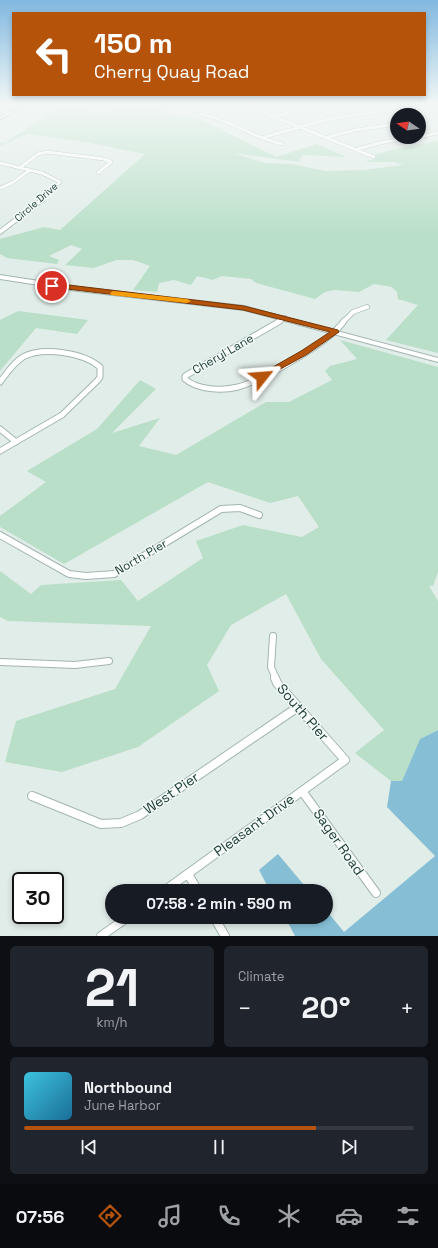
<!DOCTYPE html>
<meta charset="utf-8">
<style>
body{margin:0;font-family:"Space Grotesk",sans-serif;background:#20242c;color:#f1f3f6;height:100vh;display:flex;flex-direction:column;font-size:15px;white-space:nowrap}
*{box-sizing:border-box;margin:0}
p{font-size:13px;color:#9ea1a6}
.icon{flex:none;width:22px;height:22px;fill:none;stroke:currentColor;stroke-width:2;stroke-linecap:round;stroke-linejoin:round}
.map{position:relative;height:936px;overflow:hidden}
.details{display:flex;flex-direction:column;gap:10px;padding:10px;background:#0d0f14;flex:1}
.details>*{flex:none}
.banner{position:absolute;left:12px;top:12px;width:414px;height:84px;border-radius:0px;box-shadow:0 2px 6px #0003;background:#b45309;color:#fff;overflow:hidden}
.needle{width:26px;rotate:283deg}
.buttons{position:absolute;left:390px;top:108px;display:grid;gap:8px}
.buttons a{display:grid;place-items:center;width:36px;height:36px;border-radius:50%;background:#171b24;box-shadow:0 2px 6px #0003;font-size:20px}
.speed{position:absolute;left:12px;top:872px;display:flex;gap:8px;font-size:20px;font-weight:700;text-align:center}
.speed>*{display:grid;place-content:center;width:52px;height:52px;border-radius:50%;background:#171b24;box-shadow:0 2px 6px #0003;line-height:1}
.speed .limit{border:2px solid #111;border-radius:6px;background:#fff;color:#111}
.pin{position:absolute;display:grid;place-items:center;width:34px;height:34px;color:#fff;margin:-17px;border:2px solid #fff;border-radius:50%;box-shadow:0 1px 4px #0007}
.me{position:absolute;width:44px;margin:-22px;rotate:62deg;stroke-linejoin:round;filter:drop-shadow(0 0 3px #0008)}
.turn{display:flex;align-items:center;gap:14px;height:84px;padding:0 16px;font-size:18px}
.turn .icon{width:52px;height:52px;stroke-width:2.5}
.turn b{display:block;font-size:28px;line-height:34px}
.big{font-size:30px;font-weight:600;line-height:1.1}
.details .tile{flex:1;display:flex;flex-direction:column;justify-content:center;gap:6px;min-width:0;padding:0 14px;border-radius:6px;background:#20242c}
.details .dial{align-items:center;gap:0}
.dial b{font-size:52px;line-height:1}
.song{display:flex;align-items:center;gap:12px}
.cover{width:48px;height:48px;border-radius:6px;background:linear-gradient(135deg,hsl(190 70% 55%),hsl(200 70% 35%))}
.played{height:4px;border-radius:2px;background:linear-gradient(90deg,#b45309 75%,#363941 75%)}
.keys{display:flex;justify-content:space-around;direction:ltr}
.heat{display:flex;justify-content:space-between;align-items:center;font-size:22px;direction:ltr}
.details .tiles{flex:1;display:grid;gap:10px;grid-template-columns:1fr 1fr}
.tile:last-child{grid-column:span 2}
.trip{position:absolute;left:105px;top:884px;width:228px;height:40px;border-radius:20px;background:#171b24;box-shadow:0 2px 6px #0003;font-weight:600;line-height:40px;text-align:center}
.menu{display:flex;height:64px;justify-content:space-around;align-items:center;background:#090b0e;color:#9ea1a6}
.menu .icon{width:28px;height:28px}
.menu .selected{color:#b45309}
.menu b{font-size:18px;color:#f1f3f6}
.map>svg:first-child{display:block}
</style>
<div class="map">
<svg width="438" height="936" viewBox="0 0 438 936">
<rect width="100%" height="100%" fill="#e1ede9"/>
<!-- green -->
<path fill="#b9dfc8" d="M116,106l34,4 5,-3 11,1 -5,5 37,5 78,39 41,-13 29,13 -44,-2 -3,7 -66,-9 32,10 27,1 33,7 40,-1 38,-5 -9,-3h-29l11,-4 -3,-2 14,-5 51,-10v212l-52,-13 32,-35 -20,-6 -1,-7 -5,-5 -18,-3 -15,8 -25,-2 -9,2 -10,7 -59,-16 -5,-4 -29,-3 -9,4 -16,-4 -6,9 -17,-5 -15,3 -2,9 -24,-2 17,-24 -17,-6h-17l-22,8 -29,-3 17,-16 -11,-4 -22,11 10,4 -2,4 -50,-6 -7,-4v-15l44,-12 16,3 85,-76 -60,-12 -58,-8 -27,12v-4l5,1 54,-36 46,6z
M18,311l70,9 -11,14 -41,-6 -36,43v-51z
M340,340l98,27v205l-5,14h-4l9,15v129l-18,9 -18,42h-11l-36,-28 29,-23 -63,-71 -35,-65 -55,31 -24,40 12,26 -81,56 -76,25 -57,-10 11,-41 99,-32 36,-63 -143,-5 -8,-4v-46l31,23 10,-9 80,-5 17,21 65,-43 -7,-17 47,-16 59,12 17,-10 -21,-31 -28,7 -62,-21 -144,82 -64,-37v-11l46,-34 -19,-11 70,-42 43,-49 16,9 -44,44 48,-15 -21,28 37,9 90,-53h23l43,-22 -7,-9 5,-5 27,-7z"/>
<!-- water -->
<path fill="#86bfd5" d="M438,730v206h-143l-10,-19h41v-7l18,22 91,-76 -48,-49 4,-26h11l18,-42z
M278,854l31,37h-39l-11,-21z"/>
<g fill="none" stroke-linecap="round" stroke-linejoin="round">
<!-- minor-far4 casing -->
<g stroke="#a3b5b1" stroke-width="4">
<path id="minor-far4" d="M196,105h17
M245,105l129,52
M389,105l35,11 -5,3
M0,111l10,2
M200,114c29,5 53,24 82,30
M274,116l48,-11
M328,137l27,-7 42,-6
M419,137l19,-4
M261,138l68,-19 60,-9 17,-5
M357,149l27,-7 32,-5
M0,163l42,10 18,9 -19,18
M21,167l17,-13 9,-2 57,7 7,3 -13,11
M0,188l12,-5 18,-13"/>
</g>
<!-- minor-far3 casing -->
<g stroke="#a3b5b1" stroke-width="5.5">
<path id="minor-far3" d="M0,232l43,-33
M278,322l7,-4
M343,322l10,-10 14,-5"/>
</g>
<!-- minor-far2 casing -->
<g stroke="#a3b5b1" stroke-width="7">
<path id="minor-far2" d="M280,321l-95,55v3c12,11 38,12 53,8 25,-7 92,-45 106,-66
M0,382c7,-9 13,-19 23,-25 20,-11 61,-4 77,10v10l-2,3 -36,35 -62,36
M0,429l16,13"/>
</g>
<!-- minor-far1 casing -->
<g stroke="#a3b5b1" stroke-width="8">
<path id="minor-far1" d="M0,535l69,39 17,2 28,-2 107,-65 19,-1 19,7
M273,636l-2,31 5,12
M0,662l75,3 34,-4"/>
</g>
<!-- minor casing -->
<g stroke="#a3b5b1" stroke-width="10">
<path id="minor" d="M302,791l74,102
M32,796l69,28 20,-1 19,-8 158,-108
M188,874l10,17
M164,891l181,-131 -68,-77 -2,-5
M214,917l11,19
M101,936l27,-19"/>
</g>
<!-- tertiary casing -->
<g stroke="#a3b5b1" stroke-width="2">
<path id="tertiary" d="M22,105h4l-26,14v-2z
M0,275l78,12 166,19 194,52v4l-194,-52 -166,-19 -78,-12z"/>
</g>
<!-- minor-far4 -->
<use href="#minor-far4" stroke="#fff" stroke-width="3"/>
<!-- minor-far3 -->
<use href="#minor-far3" stroke="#fff" stroke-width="4"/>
<!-- minor-far2 -->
<use href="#minor-far2" stroke="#fff" stroke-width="5"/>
<!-- minor-far1 -->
<use href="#minor-far1" stroke="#fff" stroke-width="6"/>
<!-- minor -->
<use href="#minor" stroke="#fff" stroke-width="8"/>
<!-- tertiary -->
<use href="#tertiary" fill="#fff" fill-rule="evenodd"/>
</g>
<!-- sky -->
<linearGradient id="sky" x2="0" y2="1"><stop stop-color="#81b8e0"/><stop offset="0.44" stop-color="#f2f7f5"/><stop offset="1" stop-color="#f2f7f5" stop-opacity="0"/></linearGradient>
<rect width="438" height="236" fill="url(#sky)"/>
<!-- route -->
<path fill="#b45309" stroke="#753606" d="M52,283l192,23 94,24 1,2 -33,23 -44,24 -3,-1v-3l42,-24 29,-19 -87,-22 -193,-23 -1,-1z"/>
<!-- slow -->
<path fill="#f59e0b" d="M113,291l74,8 4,2 -4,2 -76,-8 -1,-2z"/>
<g text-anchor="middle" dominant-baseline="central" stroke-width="3" stroke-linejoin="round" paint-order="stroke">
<!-- far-street labels -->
<g font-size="10" fill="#203f3a" stroke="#f2f9f6">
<text transform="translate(36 202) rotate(-41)">Circle Drive</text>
</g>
<!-- street labels -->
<g font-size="12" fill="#203f3a" stroke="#f2f9f6">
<text transform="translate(223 354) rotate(-30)">Cheryl Lane</text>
<text transform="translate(141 557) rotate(-30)">North Pier</text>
</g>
<!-- near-street labels -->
<g font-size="14" fill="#203f3a" stroke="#f2f9f6">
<text transform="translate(303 712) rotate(49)">South Pier</text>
<text transform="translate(171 793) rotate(-34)">West Pier</text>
<text transform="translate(254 825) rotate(-36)">Pleasant Drive</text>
<text transform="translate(339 842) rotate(55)">Sager Road</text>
</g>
</g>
</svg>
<div class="buttons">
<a><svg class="needle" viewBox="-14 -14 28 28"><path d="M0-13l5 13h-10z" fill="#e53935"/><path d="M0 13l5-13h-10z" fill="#9ea1a6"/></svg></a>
</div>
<div class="speed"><div class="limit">30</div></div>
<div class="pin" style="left:52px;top:286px;background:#d93025"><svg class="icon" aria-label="arrive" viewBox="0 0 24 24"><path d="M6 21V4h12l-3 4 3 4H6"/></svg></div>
<svg class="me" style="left:262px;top:377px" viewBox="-20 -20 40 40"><path d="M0-17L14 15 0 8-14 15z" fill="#b45309" stroke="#fff" stroke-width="4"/></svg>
<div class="trip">07:58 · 2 min · 590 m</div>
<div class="banner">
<div class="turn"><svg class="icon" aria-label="left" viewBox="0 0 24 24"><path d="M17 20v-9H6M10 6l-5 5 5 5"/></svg><div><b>150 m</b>Cherry Quay Road</div></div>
</div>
</div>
<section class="details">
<div class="tiles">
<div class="tile dial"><b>21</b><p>km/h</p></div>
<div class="tile"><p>Climate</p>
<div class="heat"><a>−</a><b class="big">20°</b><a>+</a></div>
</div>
<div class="tile">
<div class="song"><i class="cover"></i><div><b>Northbound</b><p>June Harbor</p></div></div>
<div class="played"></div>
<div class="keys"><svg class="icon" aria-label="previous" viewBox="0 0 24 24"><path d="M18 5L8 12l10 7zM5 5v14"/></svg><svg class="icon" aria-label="pause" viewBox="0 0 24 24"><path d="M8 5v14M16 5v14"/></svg><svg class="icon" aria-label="next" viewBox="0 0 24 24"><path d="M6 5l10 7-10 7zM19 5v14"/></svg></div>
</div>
</div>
</section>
<nav class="menu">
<b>07:56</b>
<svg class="icon selected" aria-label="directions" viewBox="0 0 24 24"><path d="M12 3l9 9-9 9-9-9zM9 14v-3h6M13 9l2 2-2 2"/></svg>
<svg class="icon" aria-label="music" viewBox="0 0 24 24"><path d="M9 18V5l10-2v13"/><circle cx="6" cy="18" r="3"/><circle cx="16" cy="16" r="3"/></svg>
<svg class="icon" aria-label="phone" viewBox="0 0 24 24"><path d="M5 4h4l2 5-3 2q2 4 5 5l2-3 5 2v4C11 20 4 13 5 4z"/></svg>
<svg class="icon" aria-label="climate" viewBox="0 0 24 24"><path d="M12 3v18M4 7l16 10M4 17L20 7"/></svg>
<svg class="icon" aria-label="car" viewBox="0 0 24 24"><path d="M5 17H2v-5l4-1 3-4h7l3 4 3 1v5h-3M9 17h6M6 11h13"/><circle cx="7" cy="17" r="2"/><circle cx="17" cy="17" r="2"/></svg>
<svg class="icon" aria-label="filters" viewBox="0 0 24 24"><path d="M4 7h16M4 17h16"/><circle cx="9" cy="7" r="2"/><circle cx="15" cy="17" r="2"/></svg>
</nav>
